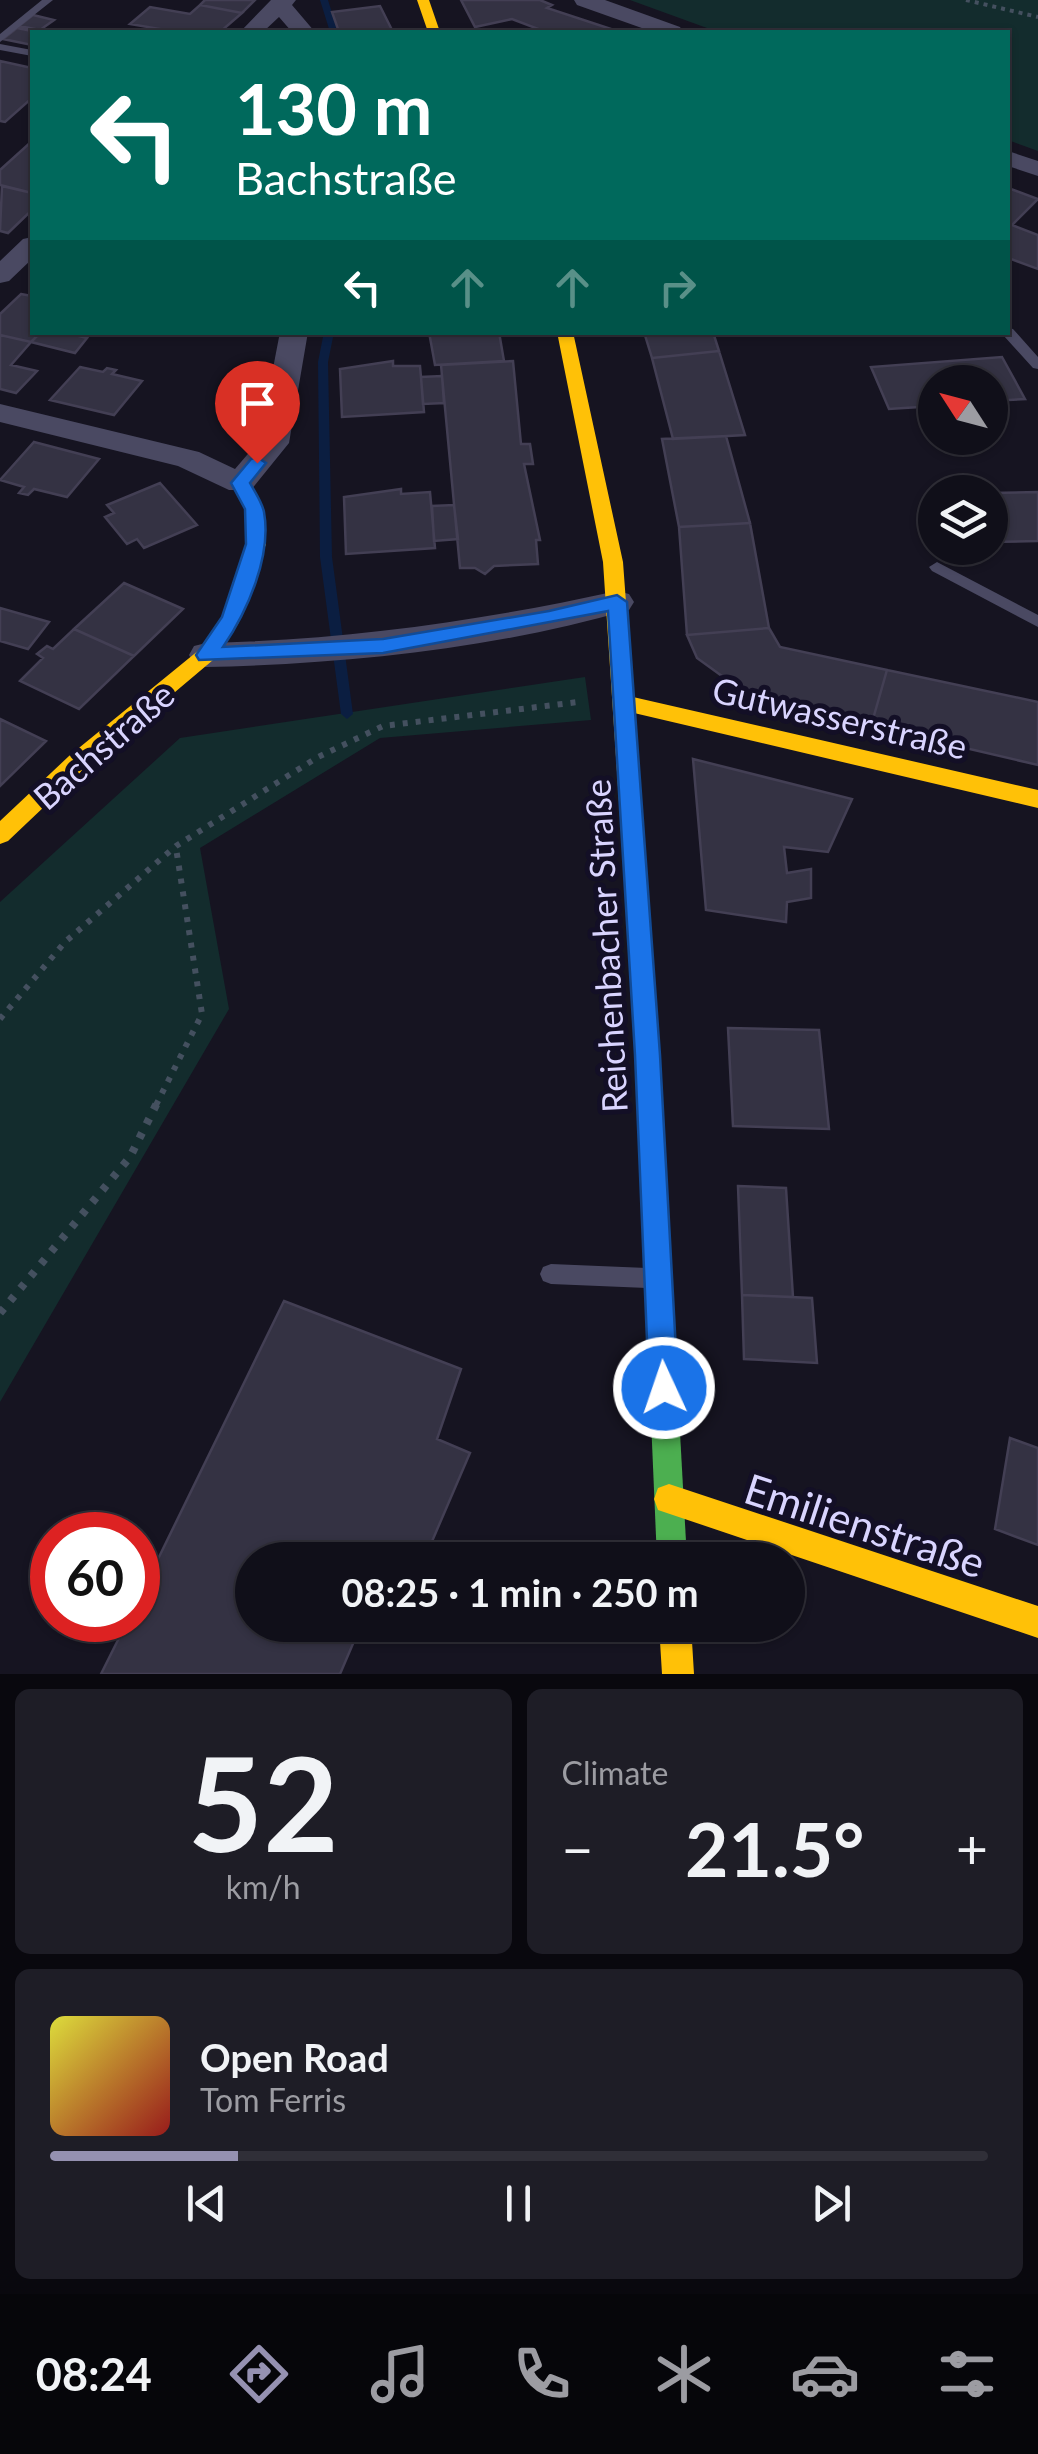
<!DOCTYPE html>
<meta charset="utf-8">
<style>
body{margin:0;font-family:Lato,sans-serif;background:#1e1d26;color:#f1f3f6;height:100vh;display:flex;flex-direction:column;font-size:38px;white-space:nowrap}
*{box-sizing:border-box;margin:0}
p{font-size:32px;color:#9c9ca2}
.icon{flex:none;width:55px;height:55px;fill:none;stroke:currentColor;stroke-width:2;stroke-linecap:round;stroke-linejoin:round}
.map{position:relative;height:1674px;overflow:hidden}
.side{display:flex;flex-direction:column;gap:15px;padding:15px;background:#09080e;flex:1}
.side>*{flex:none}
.guide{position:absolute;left:30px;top:30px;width:980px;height:305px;border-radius:0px;box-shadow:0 2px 8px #0004,0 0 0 2px #302f38;background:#00695c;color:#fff;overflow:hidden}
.needle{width:65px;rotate:306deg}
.controls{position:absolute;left:918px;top:365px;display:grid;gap:20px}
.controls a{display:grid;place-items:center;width:90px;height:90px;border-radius:50%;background:#100f19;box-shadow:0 2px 8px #0004,0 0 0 2px #302f38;font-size:50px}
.speed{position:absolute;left:30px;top:1512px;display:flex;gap:20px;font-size:50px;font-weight:700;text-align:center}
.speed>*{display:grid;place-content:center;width:130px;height:130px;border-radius:50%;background:#100f19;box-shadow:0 2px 8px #0004,0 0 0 2px #302f38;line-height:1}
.speed .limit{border:15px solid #d22;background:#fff;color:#111}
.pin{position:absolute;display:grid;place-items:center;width:85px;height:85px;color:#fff;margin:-102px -42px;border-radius:50% 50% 50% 0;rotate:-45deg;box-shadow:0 0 10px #0007}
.pin .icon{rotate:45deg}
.me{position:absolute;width:110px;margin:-55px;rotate:357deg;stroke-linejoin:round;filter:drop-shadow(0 0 8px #0008)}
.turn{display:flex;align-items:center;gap:35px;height:210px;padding:0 40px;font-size:45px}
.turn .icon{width:130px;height:130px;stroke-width:2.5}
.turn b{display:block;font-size:70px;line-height:85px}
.lanes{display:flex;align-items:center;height:95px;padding:0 40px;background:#0003;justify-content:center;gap:50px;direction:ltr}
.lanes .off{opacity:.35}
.big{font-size:75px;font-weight:700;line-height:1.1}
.side .card{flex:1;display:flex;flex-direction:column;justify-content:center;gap:15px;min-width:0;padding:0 35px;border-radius:15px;background:#1e1d26}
.side .dial{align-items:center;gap:0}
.dial b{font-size:130px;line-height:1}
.song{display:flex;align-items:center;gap:30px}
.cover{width:120px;height:120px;border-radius:15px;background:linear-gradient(135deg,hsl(60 70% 55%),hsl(0 70% 35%))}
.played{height:10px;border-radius:5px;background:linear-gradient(90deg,#9591b1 20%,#302f38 20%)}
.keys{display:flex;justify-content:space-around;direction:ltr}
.heat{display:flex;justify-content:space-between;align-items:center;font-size:55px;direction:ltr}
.side .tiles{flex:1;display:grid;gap:15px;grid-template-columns:1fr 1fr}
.card:last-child{grid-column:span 2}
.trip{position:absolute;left:235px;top:1542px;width:570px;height:100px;border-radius:50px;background:#100f19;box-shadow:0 2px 8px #0004,0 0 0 2px #302f38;font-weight:700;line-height:100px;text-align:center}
.tabs{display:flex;height:160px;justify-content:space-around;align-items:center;background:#06060a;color:#9c9ca2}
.tabs .icon{width:70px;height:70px}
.tabs .active{color:#9591b1}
.tabs b{font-size:45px;color:#f1f3f6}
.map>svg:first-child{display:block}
</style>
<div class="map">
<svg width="1038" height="1674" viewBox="0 0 1038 1674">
<rect width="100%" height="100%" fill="#161421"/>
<!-- green -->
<path fill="#132c2d" d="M630,0h408v151l-30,-11v-108h-290z
M585,677l6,43 -211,18 -180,110 29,161 -229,393v-500l180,-164z"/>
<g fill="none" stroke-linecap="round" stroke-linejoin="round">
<!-- stream -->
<path fill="#0b1e41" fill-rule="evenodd" d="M320,0h8l10,32h-8z
M324,332h10l-6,30 4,195 21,157 -6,5 -6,-5 -21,-157 -2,-195z"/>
</g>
<!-- building -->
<path fill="#343243" stroke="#433f54" stroke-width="2.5" d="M205,0h50l-13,13 -42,-8z
M461,0h79l12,5 -5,3 73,24h-74l-34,-13 -37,8z
M200,5l42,8 -22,19h-43l-47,-8 20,-17 40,7z
M380,6l13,26h-54l-7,-20z
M33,15l21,5 -14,10 -21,-4z
M17,28l20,4h-5v13l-29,-6z
M0,61l32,7v30l-27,24 -5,-1z
M32,141v52l-32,-8v-15z
M2,186l30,7v17l-24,23 -8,-2z
M1008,188l30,11 -26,26 26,10v34l-30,-11z
M21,294l11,2v36h9l-10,10 -31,-7v-21z
M41,332h22l24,6 -12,15 -44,-11z
M429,332h70l5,29 -69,4z
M644,332h69l6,19 -67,7z
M0,335l31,7 -20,23 26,6 -21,22 -16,-4z
M719,351l26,84 -72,4 -21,-81z
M1002,357l23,42 -35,2v-19h-55v24l-46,3 -18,-42z
M393,361v5h27l4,46 -82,5 -2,-48z
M513,361l8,83h9l3,20h-9l16,76h-4l2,24 -44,2 -9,8 -10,-6h-15l-19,-203z
M80,367l23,5 4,-4 9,2 -4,4 30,7 -28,34 -64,-15z
M442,376l2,27 -21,1 -2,-27z
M726,436l24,87 -71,4 -17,-88z
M34,442l65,17 -32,38 -33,-8 -6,6 -9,-2 5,-6 -24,-7z
M160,483l37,42 -53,23 -7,-9 -10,5 -22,-27 9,-4 -7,-8z
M401,489v5l29,-2 5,56 -89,6 -2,-57z
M1038,492v49l-48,1v-49z
M454,505l4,34 -24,2 -2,-35z
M750,523l19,105 -82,7 -8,-108z
M124,583l59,26 -49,47 -60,-27z
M0,608l49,14 -21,27 -28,-8z
M769,628l11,19 107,23 -16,56 -120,-29 -54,-39 -10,-23z
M74,629l60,27 -55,53 -59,-28 23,-23 -6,-4 10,-8 6,3z
M887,670l151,32v63l-167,-39z
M0,719l46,22 -46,45z
M693,759l159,40 -24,53 -44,-5 3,26 24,-4v29l-24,4 -1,20 -80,-12z
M728,1028l91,2 10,99 -96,-3z
M738,1186l48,2 7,109 -51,-2z
M742,1295l70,3 5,65 -73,-4z
M284,1301l177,68 -24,70 33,14 -46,107h-172v65h109l-21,49h-239l27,-54h10v-20z
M1010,1438l28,10v97l-43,-16z"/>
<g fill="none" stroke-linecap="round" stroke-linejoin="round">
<!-- path-far2 -->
<path stroke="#44505f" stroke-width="4" stroke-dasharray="4 5" stroke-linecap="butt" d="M966,0l72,17"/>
<!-- path-far1 -->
<path stroke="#44505f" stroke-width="6" stroke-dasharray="5 8" stroke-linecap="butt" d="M0,1019l65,-77 111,-96 142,-89 65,-31 195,-24
M156,1105l46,-91 -26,-166"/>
<!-- path -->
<path stroke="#44505f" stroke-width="8" stroke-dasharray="6 10" stroke-linecap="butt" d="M0,1313l130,-156 27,-54"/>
<!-- lane -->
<path fill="#4a4962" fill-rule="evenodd" d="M42,0h11l-53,42v-8z
M0,44l32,6v6l-32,-6z
M1008,328l5,1 25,28v12l-5,-1 -30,-33 -1,-3h6z
M937,562l101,53v12l-106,-56 -3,-4z
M551,1264l96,4 8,3 3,7 -3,7 -8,3 -96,-4 -8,-3 -3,-7 3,-7z"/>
<!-- street -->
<path fill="#4a4962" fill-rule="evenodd" d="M271,0h25l-4,5 23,27h-23l-13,-15 -16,15h-23z
M574,0h31l75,27 3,5h-30l-76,-27z
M1008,151l30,10v15l-30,-10z
M32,237v22l-23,22 -9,2v-22l23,-22z
M280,332h28l-19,111 -38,47h-22l-51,-24 -178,-44v-18l199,48 36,17 24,-28z
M617,591l12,3 5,8 -5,8c-137,39 -282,54 -423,57l-12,-3 -5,-9 5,-9 12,-3c139,-3 275,-22 411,-52z"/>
<!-- fast -->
<path fill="#4caf50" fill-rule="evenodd" d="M664,1382l10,4 4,10 9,164h-30l-7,-164 4,-10z"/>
<!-- slow -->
<path fill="#ffc107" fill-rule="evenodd" d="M417,0h12l11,32h-12z
M557,332h16l50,230 10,135 405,93v18l-404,-95 23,299 -3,7 -9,4 -9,-4 -3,-7 -30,-450z
M240,477l7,2 17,30 2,35 -28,80 -25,36 -128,108 -77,73 -8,3v-23l69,-65 130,-106 23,-33 24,-73v-35l-15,-26z
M669,1484l369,122v32l-380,-128 -4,-11 4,-11z
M659,1625h32l3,49h-32z"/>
<!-- jam -->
<path fill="#c62828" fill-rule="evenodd" d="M645,1001l9,4 3,7 21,384 -4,10 -10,4 -10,-4 -4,-10 -17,-384 3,-7z"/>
</g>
<!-- route -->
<path fill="#1a73e8" stroke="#114b97" stroke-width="2.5" d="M257,457l9,6 -16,20c5,9 12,19 14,29 8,44 -17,100 -41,135l160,-8 166,-28 68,-16 10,7 33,453 18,333 -4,11 -10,4 -11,-4 -4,-11 -14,-333 -27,-444 -225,42 -184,7 -3,-5 26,-38 24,-73 -1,-35 -14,-26 20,-24z"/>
<g text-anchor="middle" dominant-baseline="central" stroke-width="10" stroke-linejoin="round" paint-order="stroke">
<!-- street labels -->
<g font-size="35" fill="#d9d4ff" stroke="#130f26">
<text transform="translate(840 717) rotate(13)">Gutwasserstraße</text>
<text transform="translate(103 745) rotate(-41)">Bachstraße</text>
<text transform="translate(605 946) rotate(-93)">Reichenbacher Straße</text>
</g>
<!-- near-street labels -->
<g font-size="42" fill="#d9d4ff" stroke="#130f26">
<text transform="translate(865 1525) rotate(18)">Emilienstraße</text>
</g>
</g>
</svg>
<div class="controls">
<a><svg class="needle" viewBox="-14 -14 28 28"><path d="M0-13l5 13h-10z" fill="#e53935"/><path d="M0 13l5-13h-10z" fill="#9c9ca2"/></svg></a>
<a><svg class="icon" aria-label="layers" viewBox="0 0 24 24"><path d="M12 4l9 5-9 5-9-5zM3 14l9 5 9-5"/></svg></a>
</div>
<div class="speed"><div class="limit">60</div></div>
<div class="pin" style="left:257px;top:463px;background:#d93025"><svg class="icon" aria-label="arrive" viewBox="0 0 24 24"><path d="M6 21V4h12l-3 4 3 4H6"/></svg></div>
<svg class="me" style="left:664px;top:1388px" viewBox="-20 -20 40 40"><circle r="17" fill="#1a73e8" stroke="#fff" stroke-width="3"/><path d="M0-11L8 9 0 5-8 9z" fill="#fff"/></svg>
<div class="trip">08:25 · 1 min · 250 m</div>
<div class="guide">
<div class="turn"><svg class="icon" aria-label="left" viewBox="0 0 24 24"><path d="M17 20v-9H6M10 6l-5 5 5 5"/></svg><div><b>130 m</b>Bachstraße</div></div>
<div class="lanes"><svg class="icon" aria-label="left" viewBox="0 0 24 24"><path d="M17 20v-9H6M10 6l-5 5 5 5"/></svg><svg class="icon off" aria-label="ahead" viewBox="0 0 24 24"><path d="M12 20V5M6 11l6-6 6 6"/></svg><svg class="icon off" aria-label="ahead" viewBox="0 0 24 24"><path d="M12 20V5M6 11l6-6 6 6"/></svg><svg class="icon off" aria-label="right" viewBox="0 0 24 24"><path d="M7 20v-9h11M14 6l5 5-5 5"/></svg></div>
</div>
</div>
<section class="side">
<div class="tiles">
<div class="card dial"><b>52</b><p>km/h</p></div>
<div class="card"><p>Climate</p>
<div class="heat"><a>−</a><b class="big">21.5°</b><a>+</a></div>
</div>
<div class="card">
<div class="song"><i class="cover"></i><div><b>Open Road</b><p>Tom Ferris</p></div></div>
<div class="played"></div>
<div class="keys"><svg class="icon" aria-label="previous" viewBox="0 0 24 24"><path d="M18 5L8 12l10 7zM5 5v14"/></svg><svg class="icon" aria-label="pause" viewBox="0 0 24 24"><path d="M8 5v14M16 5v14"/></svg><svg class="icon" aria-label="next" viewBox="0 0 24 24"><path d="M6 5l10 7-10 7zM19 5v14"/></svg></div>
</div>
</div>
</section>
<nav class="tabs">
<b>08:24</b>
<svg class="icon active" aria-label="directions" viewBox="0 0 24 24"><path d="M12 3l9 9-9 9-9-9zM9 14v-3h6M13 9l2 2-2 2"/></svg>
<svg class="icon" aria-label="music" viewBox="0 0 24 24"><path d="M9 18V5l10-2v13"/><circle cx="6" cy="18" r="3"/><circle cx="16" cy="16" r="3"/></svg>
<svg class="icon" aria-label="phone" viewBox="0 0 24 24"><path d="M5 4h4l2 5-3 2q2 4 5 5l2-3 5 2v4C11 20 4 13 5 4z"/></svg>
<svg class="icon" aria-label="climate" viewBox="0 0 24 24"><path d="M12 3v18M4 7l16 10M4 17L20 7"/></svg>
<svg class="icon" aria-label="car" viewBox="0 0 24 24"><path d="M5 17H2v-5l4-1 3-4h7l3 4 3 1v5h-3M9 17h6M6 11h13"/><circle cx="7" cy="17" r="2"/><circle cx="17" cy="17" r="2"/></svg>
<svg class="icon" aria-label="filters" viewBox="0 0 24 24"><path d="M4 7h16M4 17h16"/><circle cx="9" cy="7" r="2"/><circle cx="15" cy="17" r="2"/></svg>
</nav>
